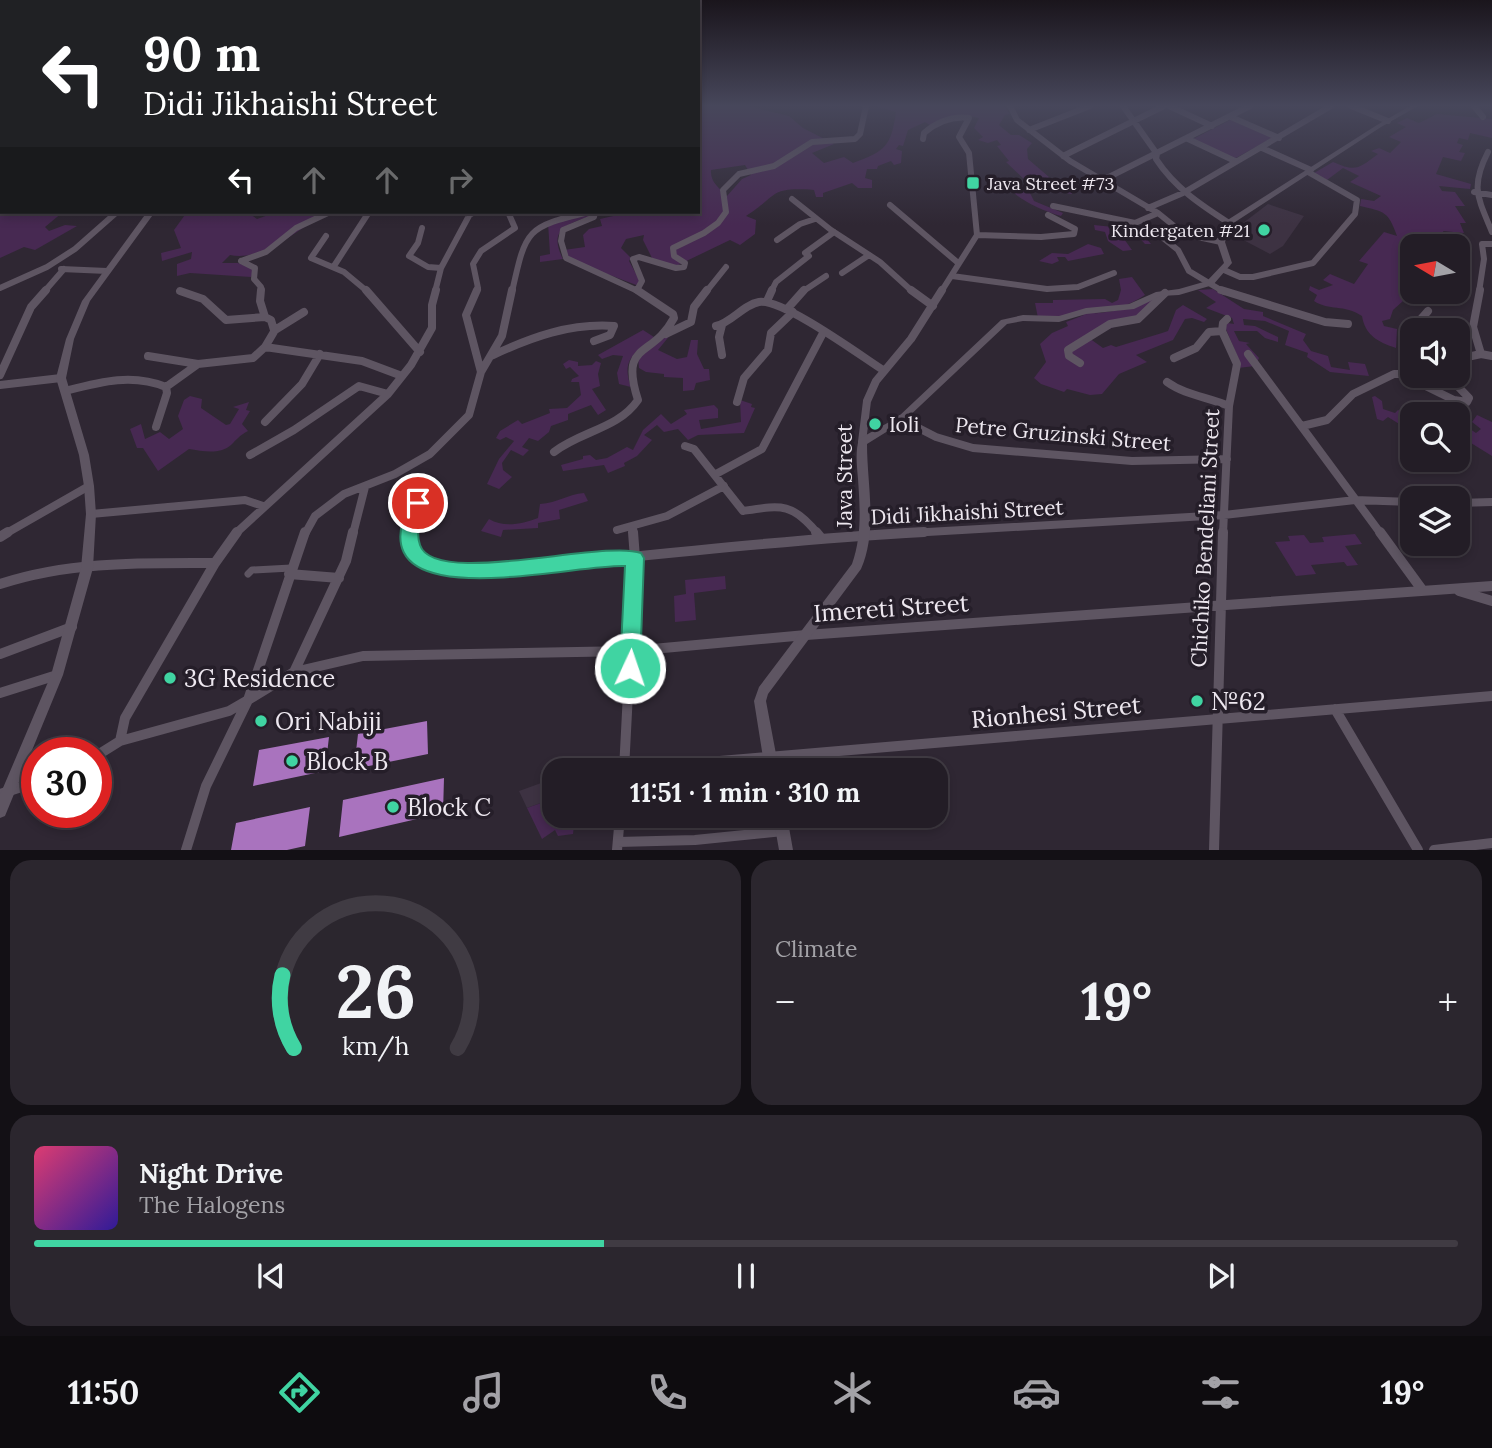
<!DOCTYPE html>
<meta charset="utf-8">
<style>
body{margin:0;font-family:Lora,serif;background:#2b262e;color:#f1f3f6;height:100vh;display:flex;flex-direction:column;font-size:26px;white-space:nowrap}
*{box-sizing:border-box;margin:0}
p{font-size:23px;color:#a3a2a7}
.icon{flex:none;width:38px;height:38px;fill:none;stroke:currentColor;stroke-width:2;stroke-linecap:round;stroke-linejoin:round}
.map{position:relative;height:850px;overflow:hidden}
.details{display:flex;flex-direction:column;gap:10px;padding:10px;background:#131015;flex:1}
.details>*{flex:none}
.top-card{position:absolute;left:0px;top:0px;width:700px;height:214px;box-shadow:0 4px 10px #0003,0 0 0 2px #403b43;background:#202124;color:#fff;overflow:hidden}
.needle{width:46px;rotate:280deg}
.buttons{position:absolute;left:1400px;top:234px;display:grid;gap:14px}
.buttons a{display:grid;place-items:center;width:70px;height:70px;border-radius:14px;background:#231d26;box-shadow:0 4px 10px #0003,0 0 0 2px #403b43;font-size:35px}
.speed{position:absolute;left:21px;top:737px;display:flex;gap:14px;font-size:35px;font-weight:700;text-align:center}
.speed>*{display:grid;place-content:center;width:91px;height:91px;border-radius:50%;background:#231d26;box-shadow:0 4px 10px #0003,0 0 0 2px #403b43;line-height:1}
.speed .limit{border:10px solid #d22;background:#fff;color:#111}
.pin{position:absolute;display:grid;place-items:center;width:60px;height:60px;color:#fff;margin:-30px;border:4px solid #fff;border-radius:50%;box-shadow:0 2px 7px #0007}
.me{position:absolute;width:77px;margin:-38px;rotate:3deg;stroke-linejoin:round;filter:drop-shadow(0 0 5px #0008)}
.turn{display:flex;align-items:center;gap:24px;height:147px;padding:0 28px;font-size:32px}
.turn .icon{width:91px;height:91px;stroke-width:2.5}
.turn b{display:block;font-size:49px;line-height:60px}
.lanes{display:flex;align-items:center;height:66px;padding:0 28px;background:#0003;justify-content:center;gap:35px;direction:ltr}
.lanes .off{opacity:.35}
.big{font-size:52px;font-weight:700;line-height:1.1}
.details .widget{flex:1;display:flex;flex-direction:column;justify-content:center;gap:10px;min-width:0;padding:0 24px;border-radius:21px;background:#2b262e}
.details .dial{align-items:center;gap:0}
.dial svg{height:182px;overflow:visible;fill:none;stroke:#403b43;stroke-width:7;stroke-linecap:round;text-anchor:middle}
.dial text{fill:#f1f3f6;stroke:none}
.song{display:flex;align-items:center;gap:21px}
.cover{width:84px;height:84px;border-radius:10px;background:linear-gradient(135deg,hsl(340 70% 55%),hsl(250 70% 35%))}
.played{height:7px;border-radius:4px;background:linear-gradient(90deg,#40d4a2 40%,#403b43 40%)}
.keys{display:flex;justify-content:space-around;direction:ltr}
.heat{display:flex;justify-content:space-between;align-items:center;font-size:38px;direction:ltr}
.details .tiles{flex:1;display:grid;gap:10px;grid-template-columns:1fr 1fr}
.widget:last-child{grid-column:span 2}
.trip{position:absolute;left:542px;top:758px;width:406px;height:70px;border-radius:21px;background:#231d26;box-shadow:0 4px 10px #0003,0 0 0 2px #403b43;font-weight:700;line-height:70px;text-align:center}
.tab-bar{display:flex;height:112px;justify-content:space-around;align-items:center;background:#0e0c0f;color:#a3a2a7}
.tab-bar .icon{width:49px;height:49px}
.tab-bar .selected{color:#40d4a2}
.tab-bar b{font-size:32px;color:#f1f3f6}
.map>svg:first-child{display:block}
</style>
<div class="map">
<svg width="1492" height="850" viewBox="0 0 1492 850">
<rect width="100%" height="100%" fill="#2f2733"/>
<!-- built -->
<path fill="#3d3242" d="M1268,204l36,12 -21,30 -13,8 -40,-21z
M544,782l1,5 7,-2 2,13 -27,10 -8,-17z"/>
<!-- green -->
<path fill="#472952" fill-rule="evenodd" d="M0,106l2,106h61l-18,15 4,4 16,-6 12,1 -42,24 -11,-3 -24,11z
M698,106h50l41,10 14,12 31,16 -22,9 12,10 20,-6 9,6c33,-12 38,-17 43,-51l-20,-6h128l6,8 -5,1 -6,10 12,10h8l13,8 -5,6 1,10 28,24 16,8v3l-20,-3 -13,-9 -6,4 2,3 -5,4 4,8 29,12 -2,3c-21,-6 -40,-15 -55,-30l8,-2 10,4 3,-6 -21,-20 3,-1 -12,-15 4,-1 -4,-5 -9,3 -10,-3 5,-3 -9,-9 5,-10 -14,-3 -35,10 -5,-3 -17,8 -5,16 -4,-1 -3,4 6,2 -1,12 -7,2 -3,-4 -13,5 -1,3h-10l-2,9 7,2v8h-14l-6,-5 -29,10v4h-7l-2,-7c-45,-3 -34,4 -68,26l10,4 -1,14 -15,11 -10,-5 -54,26 -23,-6 -10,-20 1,-5 -18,4 -5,9 10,10 -2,3 11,20 -1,5 -67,-25 -8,-11 21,-3 -2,-12 6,-6 13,-3 -2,-7 22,-5v-2h76zM745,165l6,10 -9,4 -15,17c-8,-8 -17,-14 -16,-26z
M1437,114l55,5v19l-22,-5 -2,7 -9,-2 -2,5 6,2 -4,7 6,1 -4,8 -18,-4 -7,17 35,10 -1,5 -31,-3 3,5 13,1 10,14h-10l11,17h-6l4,10 -21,-2 7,16h-38l1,45 -20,18 -3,9 -8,2 2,5 13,3 -1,19c-18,-6 -31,-13 -34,-32 -18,-12 -33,-5 -48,-15l3,-6 -8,-5 1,-4 9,4 14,-5 -10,-5 7,-6 24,10 14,-20 -9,-3 25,-29 13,4c-9,-25 -12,-24 -37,-30l1,-7 13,2 7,-5 -31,-14 9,-6 -16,-8 -16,12 -13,-7 19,-11c23,10 25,7 45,-8l-7,-3 8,-3 11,5 11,-11 -12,-5 17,-10 -9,-4 10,-5 12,5z
M1232,119l42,18 -40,22 -41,-20z
M187,212h60l10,7 20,-7h49c-27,17 -63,50 -96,43l-8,8h16l16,6 -3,8 -61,-4 -13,3v-12l14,-5 1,-7 -30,9 -1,-8 20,-5 -7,-18z
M585,213l8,2c-24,9 -46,13 -30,44l-23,3v-6l10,-2 -2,-31z
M1122,224l15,4 10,7 -3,1 7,8h-6l-12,-13 -14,1 13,18 -9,1 -15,-10 -3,-9 -10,-2 -1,-5 19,2z
M1088,244l13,4 3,6 -36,7 -3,-4h-8l2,4 -7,3 -13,-3 13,-8 16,1z
M1132,277l13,18c-29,20 -73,22 -107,23l-3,-15h18v-3l52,-1 7,4 6,-3 3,-10 -2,-11z
M1213,289l31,20 19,3v4l43,18 -3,6 8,11 17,5 3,11 19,3 -2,-8 17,2 4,12 -39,-4 -23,-15 1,-4 -23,-8 4,-14 -24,-10 -22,-2 1,6 11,1 23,11v5l-13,-4 -8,-7h-23l5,10 11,2 -4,1 13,14 -4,8 -17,2 1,-8 -14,-33 3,-4 6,1 -2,-6 -26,-10 10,-6 -18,-12z
M1157,296l-21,21 -47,21 14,10 8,-3 5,2 46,-14 6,-2 8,-21 7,-5 24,14 -3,3 -12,-4 -7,1 -12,21 -37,15 11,7 -28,12 -17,20 -12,1 -23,-6 -3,3 -23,-8 -7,-6 12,-16 -6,-18 12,-11 16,-7 -2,-4 18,-7 44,-6z
M643,330l11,7c-20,16 -33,23 -23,50l-12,-3 -2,-11 6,-17 -10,-1 -11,4 -4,-4z
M671,334l-13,16 19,9 10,-2 4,-17h7l-1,14 7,15h5l1,11 -14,3 -2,7 -11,1v-13l-19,-1v-3l-18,-2 -7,-4 -1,-10 21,-19z
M569,360l9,2v4l14,-1 4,-4 5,2 -3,11 2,12 -8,3 14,21 -8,5 -7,-10 -23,9v6l-17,6 -2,6 -11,9 -9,-3 -7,9 7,3 -6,6 -12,-6 -9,13 1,7 9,7 -13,12 -12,-5 12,-25 15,-18 -8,-4 -6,3 -4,-2 4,-7 18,-11 4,4 28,-11 -1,-4 18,-1 14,-13 -2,-13h-8l1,-3 7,-3 -9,-9 -4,2 -3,-5z
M190,396l12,3 -1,9 25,17 4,-1 9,-15 -6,-2 16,-5 -3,8 4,1 -8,13 6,7c-8,4 -12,9 -17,14 -12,10 -28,6 -42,4l-31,22 -15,-23h-6l-7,-19 11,-5 4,15 15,-7 9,7 14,-10 -5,-13 6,-16z
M1375,396l7,5 1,8 12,4 3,-3 14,7 -2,6 2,9 -24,-15 -5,4 -6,-2 -5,-22z
M740,400l12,4 -1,3 4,1 -11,25 -46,2 -10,5 -10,-11 -14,3 -7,-7 -13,10 8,5 -15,16 -13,7 1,3 -17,7 -4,-8 -41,6 -2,-6 22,-6v-3l7,-1 6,5 11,-2 20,-11 6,3 10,-20 18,-16 10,10 16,-10 -3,-4 30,-5 4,4v9l-19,2 2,9 40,-7z
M1477,415l15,7v34l-21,-13 -13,10v-19l12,-5 6,4 5,-4 -9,-7z
M584,493l4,8 -29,9 1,9 -22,4v5l-35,2 -2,7 -20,-6 8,-12c15,9 33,5 49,-1l2,-14c18,-1 28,-10 44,-11z
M1355,534l7,10 -17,2 13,19 -11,1 -3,-4 -33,3 5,9 -20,2 -21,-34 15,-1 -2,-5 16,-1 6,8 14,-1 -2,-5z
M725,576l1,13 -32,4 2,27 -21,2 -1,-26 12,-2 -1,-14z
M555,798v18h20l-2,18 -15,2 -3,-6 -13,9 -15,-31z"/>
<!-- building -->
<path fill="#a973be" d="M427,721l1,33 -74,15 4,-35z
M329,737l-4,34 -72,15 6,-36z
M444,778l-1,35 -104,24 4,-37z
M310,807l-5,39 -18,4h-56l5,-27z"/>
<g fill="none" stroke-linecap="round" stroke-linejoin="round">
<!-- pedestrian -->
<path stroke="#5e5562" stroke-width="7" d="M248,574l4,-4 39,-2"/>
<!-- minor-far2 -->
<path stroke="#5e5562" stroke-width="6" d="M1010,106l7,14 53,41 88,52 26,21 37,8
M1123,106l34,48 -1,5c19,29 45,46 73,64
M1169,106l43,20
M1351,106l37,15
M1474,106l9,11
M1231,117l48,21
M1029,130l61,-24
M923,139l1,-6c13,-11 28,-17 45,-15l-10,19 10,16 8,82 -36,57
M1188,139l47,22
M1262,148l49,22
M1488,152c-18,35 -10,46 4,80
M1063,156l101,-50
M1101,181l149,-75
M1474,192l18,3
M792,199l39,31 49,32 33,30
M890,205l67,57
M1053,206l82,17 23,-10
M1148,208l35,-15 148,-87
M459,212l12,2
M595,212l-1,5 -31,13 -2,11 5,17 74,34
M422,228l-4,15 -9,13 19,11 13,1
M977,235l64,2 33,-3 1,-5 -27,-14
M326,236l-15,22 33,14 24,20
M1163,238l15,12 11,21 35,21
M777,240l23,-16 15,-5
M805,253l29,-21
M241,261l25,-9 30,-24 34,-16
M241,261l14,7 -1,11 7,8v5
M334,266l35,-54
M61,269l46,2
M1224,270l16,7h13l60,-14 42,-49 2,-14 -49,-28
M842,273l27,-18
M952,276l95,13 31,-2 36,-14
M0,288l47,-21 28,-18 42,-37
M637,290l5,-9 -9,-22 6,-2 37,11 8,-1 1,-4 -11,-7 -1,-8 31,-15 14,-10 8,-11 -3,-22 16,-16 35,-8 38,-24 43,-3 5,-5 6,-28
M180,291l3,1
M44,292l20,-23
M435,292l6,-24 30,-56
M476,292l2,-4 -5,-24 8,-13 34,-23 -7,-16
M512,292c14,-63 14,-65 77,-80
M706,292l20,-25
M771,292l5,-10 33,-26
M802,292l24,-16
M1479,292l5,-33 -2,-15h10"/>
<!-- minor-far1 -->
<path stroke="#5e5562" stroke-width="8" d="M261,290l-1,11 5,16 6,3 3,10
M366,290l54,62
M911,290l22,16
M1221,290l104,32 23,2
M1480,290l-7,37 8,27
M180,291l23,8 23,21 39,-3
M767,301l5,-11
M788,308l16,-18
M722,325l-3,12 3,18
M716,326c16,-4 27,-21 43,-24 23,-4 102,54 124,68
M1419,331l2,-12 7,-8
M666,334l25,-12 3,-15 13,-17
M265,347l97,14 40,15
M1248,354l133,180
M493,355c39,-18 77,-32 121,-29l-4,9 -16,6
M148,356l50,8
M1174,358l22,-10 13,-16 13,-1
M1458,359l23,-5 11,2
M1080,363l-11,-7 -1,-6 42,-26 28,-5 27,-26
M481,372l21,-36 10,-46
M0,375l31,-68 15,-17
M1167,382c18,13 41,15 62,24
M0,385l61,-7
M65,391c35,-9 67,-18 101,-4
M737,402l7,-24 24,-28 3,-17 22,-21
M901,419l35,18 37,11 159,13 95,-2
M265,422l37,-38 18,-30
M1302,426l25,-6 26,-26 41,-20h7l53,26 13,2 2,-4 -21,-22
M156,427l11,-34 -1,-6 32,-23 55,-6 12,-11 10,-17 29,-18
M862,442l5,-41 9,-20 35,-42 31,-49
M685,446l9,3 49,62c38,-6 49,-9 75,23
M554,452c27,-21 64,-23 84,-52 -19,-59 14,-41 36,-82l-1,-4 -36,-24
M250,455l44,-25 65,-44 29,8
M716,474l46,-25 61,-116
M1458,503l34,-1
M91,514l154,-14 18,6
M633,526v8
M617,530l50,-14 57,-30
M5,534l84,-48
M235,534l153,-140 23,-29 21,-37v-23l4,-15
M305,534l10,-18 29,-22 51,-20 35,-20 39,-39 12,-43 -15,-57 11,-25
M353,534l12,-47
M409,534l9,-31
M893,534l331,-19 131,-15 57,2
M1223,534l6,-128 8,-42 -15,-33 1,-8 4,-4"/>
<!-- minor -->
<path stroke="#5e5562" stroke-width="10" d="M409,532c1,20 12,32 32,36 50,12 108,-3 159,-8 108,-11 216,-22 324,-28
M816,532l5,6
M1380,532l43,59
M0,537l8,-5
M289,574l50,4
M0,584c70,-23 142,-21 215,-21
M1459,591l33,10
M0,654l72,-27
M294,672l69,-16 268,-5 175,-16 686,-49
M0,693l57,-18
M1335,709l83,141
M120,741l5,-23 90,-155 22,-31
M96,756l24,-15 109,-30 19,-11 57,-168
M624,769l868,-73
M624,770l11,-212 -2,-26
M0,794l37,-12
M618,842l77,-2 88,-9
M186,850l20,-64 42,-86 46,-28 52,-111 7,-29
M617,850l3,-34
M1214,850l9,-318
M1434,850l58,-7"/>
<!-- tertiary -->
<path fill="#5e5562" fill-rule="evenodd" d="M1410,106h8l-37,21 -149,97 -7,18 7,21 -19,22 -34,10 -18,1 -27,13 -48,5 -27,8 -36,-1 -16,3 -103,97 -37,23c0,41 11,86 -6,125l-93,125 -2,7 13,69h-14l-11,-69 5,-14 93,-123c10,-28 8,-56 6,-85 -1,-13 -3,-27 1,-40l39,-22 103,-97 22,-5 36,1 27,-8 43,-4 27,-12 23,-3 28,-8 17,-18 -7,-21 9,-21 151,-96z
M147,212h8l-65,89 -16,38 -8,39 23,77 5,31 2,28 -3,54 -30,107 -58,141 -5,2v-23l51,-120 30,-107 5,-54 -2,-28 -5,-31 -23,-77 10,-39 16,-38z
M773,816h14l6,34h-14z"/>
</g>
<!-- sky -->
<linearGradient id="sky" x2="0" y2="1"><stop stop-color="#1a151c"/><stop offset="0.47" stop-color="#47475b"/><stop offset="1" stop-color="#47475b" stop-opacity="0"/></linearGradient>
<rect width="1492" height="225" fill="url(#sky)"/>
<!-- route -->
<path fill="#40d4a2" stroke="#2a8a69" stroke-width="2" d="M418,496l6,2 3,5c-6,13 -12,27 -7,42 14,43 184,-6 221,8l3,5 -4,110 -3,7 -7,3 -7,-3 -3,-7 5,-102c-52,-3 -278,58 -213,-68z"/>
<!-- markers -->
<g fill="#40d4a2" stroke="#251e29" stroke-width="2.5">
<rect x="966" y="176" width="14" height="14" rx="3.5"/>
<circle cx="1264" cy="230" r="7"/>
<circle cx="875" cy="424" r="7"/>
<circle cx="170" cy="678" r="7"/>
<circle cx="1197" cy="701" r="7"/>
<circle cx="261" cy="721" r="7"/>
<circle cx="292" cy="761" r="7"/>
<circle cx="393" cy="807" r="7"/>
</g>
<g text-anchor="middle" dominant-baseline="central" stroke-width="7" stroke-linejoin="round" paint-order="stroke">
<!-- far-poi labels -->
<g font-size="18" fill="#ede7ef" stroke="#251e29" text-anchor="start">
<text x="987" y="183">Java Street #73</text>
<text x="1250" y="230" text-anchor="end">Kindergaten #21</text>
</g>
<!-- poi labels -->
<g font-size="21" fill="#ede7ef" stroke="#251e29" text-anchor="start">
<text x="889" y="424">Ioli</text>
</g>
<!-- street labels -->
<g font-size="21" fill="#ede7ef" stroke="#251e29">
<text transform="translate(1063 434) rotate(5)">Petre Gruzinski Street</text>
<text transform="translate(844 476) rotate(-90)">Java Street</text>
<text transform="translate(967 512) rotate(-3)">Didi Jikhaishi Street</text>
<text transform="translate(1205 538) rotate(-87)">Chichiko Bendeliani Street</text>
</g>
<!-- near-street labels -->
<g font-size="24" fill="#ede7ef" stroke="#251e29">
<text transform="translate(891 608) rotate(-4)">Imereti Street</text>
<text transform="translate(1056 712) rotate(-5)">Rionhesi Street</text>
</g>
<!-- near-poi labels -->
<g font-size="24" fill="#ede7ef" stroke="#251e29" text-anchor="start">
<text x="184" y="678">3G Residence</text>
<text x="1211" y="701">№62</text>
<text x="275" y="721">Ori Nabiji</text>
<text x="306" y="761">Block B</text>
<text x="407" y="807">Block C</text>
</g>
</g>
</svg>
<div class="buttons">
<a><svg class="needle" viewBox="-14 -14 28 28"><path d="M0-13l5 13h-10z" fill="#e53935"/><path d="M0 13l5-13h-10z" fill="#a3a2a7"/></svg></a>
<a><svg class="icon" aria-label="sound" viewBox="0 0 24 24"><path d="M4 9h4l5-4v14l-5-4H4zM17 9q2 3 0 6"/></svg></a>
<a><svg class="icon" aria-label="search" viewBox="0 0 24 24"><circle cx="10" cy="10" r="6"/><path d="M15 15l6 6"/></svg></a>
<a><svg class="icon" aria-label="layers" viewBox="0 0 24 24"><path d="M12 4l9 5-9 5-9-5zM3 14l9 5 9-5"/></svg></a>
</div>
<div class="speed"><div class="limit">30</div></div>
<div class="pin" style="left:418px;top:503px;background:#d93025"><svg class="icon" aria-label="arrive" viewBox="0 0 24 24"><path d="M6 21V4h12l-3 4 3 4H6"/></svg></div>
<svg class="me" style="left:630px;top:668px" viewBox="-20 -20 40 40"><circle r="17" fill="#40d4a2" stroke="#fff" stroke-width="3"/><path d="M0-11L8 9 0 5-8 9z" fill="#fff"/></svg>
<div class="trip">11:51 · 1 min · 310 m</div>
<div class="top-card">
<div class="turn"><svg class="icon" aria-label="left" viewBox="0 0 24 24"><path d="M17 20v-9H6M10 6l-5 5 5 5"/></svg><div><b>90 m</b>Didi Jikhaishi Street</div></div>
<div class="lanes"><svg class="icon" aria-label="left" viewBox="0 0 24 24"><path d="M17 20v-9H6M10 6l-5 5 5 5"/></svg><svg class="icon off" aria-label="ahead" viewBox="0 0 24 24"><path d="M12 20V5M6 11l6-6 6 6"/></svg><svg class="icon off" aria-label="ahead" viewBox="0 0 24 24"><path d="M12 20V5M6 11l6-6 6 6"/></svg><svg class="icon off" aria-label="right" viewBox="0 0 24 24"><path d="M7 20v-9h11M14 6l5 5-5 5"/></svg></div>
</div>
</div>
<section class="details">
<div class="tiles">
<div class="widget dial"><svg viewBox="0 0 100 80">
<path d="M14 69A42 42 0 1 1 86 69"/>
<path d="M14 69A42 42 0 0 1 9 37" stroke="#40d4a2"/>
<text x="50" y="56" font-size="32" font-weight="700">26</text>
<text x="50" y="72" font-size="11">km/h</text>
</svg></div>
<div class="widget"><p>Climate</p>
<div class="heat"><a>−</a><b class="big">19°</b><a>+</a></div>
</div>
<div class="widget">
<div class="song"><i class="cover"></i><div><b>Night Drive</b><p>The Halogens</p></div></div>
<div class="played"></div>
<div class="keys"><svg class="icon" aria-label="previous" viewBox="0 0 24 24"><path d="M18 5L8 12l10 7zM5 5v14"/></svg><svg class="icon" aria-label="pause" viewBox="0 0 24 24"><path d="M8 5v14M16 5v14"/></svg><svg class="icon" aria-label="next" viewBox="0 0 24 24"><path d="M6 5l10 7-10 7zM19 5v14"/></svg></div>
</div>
</div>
</section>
<nav class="tab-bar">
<b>11:50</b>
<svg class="icon selected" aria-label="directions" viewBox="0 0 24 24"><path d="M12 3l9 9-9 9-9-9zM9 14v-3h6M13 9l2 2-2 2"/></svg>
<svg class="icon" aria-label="music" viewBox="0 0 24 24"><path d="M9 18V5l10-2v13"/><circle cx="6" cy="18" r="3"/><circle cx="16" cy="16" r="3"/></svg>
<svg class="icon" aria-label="phone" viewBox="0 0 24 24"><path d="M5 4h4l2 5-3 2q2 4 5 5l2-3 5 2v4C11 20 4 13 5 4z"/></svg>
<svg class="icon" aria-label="climate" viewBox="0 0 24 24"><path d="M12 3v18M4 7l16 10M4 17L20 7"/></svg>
<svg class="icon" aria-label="car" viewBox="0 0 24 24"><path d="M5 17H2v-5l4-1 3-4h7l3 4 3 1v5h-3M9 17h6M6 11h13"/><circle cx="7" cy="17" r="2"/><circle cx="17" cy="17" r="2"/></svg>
<svg class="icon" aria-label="filters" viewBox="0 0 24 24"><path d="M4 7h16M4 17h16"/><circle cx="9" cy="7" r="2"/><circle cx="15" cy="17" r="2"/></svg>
<b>19°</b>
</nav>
